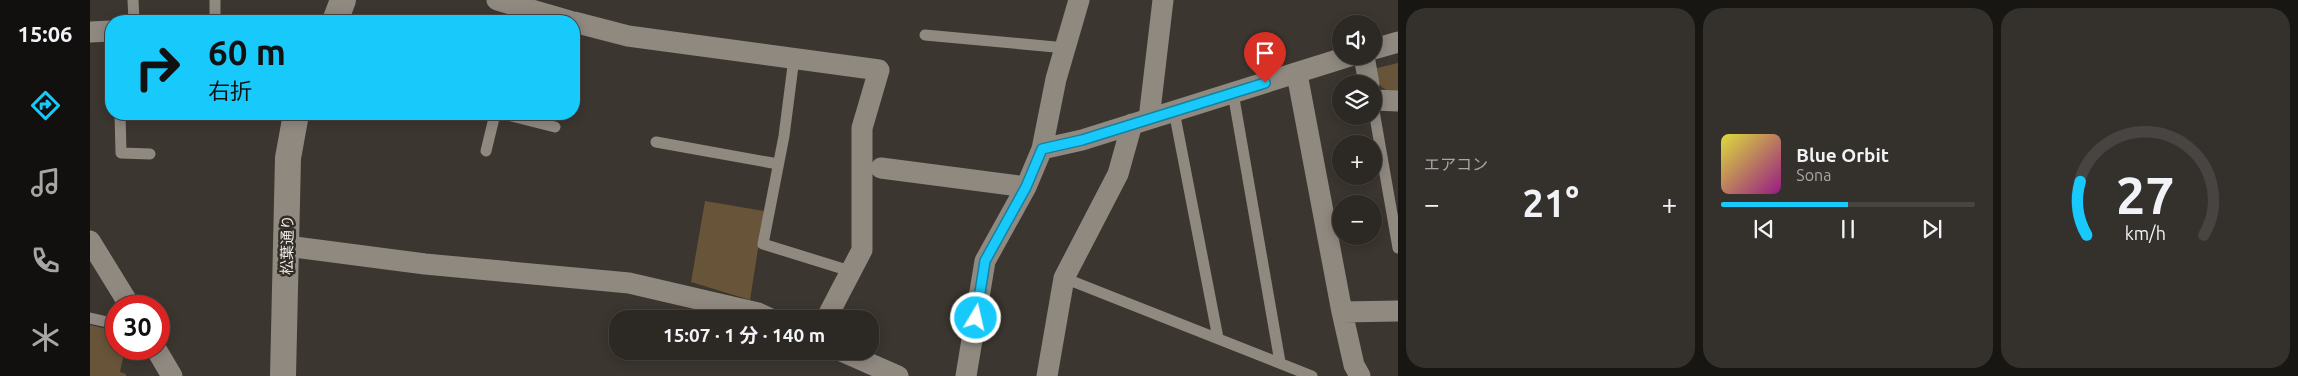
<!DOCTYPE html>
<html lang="ja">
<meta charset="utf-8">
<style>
body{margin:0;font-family:Ubuntu,"Noto Sans JP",sans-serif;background:#34302b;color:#f1f3f6;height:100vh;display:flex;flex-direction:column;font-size:19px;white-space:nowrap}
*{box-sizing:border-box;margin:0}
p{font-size:16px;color:#a6a6a6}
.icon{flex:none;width:28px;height:28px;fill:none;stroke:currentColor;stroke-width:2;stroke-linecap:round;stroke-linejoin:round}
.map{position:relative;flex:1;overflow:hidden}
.details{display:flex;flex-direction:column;gap:8px;padding:8px;background:#181613;width:900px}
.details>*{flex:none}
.hud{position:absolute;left:15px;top:15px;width:475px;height:105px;border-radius:20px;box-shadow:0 2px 12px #0003,0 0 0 1px #484441;background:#18cafb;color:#111;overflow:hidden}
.controls{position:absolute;left:1242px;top:15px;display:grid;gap:10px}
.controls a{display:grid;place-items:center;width:50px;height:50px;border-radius:50%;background:#2c2823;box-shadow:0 2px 12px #0003,0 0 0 1px #484441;font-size:25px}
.speed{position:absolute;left:15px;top:295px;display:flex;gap:10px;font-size:25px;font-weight:700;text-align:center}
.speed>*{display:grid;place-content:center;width:65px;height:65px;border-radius:50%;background:#2c2823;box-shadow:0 2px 12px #0003,0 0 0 1px #484441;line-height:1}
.speed .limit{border:8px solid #d22;background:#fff;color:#111}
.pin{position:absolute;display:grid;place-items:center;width:42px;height:42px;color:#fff;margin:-51px -21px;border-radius:50% 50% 50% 0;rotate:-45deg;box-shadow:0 0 5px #0007}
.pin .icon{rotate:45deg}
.me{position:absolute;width:55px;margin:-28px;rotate:9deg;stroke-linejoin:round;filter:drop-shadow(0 0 4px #0008)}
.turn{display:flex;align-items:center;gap:18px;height:105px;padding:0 20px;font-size:22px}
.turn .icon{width:65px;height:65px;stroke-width:2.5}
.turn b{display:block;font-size:35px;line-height:42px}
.big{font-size:38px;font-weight:700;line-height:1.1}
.details .tile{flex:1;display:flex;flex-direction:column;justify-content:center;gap:8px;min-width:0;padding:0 18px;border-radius:20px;background:#34302b}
.details .dial{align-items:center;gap:0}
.dial svg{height:130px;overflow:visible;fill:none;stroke:#484441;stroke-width:7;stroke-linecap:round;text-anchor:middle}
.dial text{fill:#f1f3f6;stroke:none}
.song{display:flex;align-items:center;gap:15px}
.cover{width:60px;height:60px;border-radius:8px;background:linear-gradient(135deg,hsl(60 70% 55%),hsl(310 70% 35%))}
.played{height:5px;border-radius:2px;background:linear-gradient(90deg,#18cafb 50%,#484441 50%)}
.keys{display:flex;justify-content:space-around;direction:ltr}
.heat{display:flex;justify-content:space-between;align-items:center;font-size:28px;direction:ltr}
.details .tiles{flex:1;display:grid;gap:8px;grid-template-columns:repeat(3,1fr)}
.trip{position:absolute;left:519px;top:310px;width:270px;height:50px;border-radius:20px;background:#2c2823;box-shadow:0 2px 12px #0003,0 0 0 1px #484441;font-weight:700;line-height:50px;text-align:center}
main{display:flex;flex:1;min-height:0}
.menu{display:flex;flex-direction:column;width:90px;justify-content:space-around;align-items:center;background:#12100e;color:#a6a6a6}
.menu .icon{width:35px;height:35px}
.menu .on{color:#18cafb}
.menu b{font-size:22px;color:#f1f3f6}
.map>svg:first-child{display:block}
</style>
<main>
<nav class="menu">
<b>15:06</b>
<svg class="icon on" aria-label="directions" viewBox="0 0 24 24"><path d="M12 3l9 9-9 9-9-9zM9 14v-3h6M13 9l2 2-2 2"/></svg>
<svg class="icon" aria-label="music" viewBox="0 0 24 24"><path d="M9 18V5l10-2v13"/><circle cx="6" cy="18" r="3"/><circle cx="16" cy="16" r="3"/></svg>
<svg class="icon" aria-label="phone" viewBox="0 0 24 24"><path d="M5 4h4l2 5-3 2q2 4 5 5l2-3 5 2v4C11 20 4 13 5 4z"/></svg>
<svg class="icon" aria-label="climate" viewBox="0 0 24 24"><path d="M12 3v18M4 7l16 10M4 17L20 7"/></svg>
</nav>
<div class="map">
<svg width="1308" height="376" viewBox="0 0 1308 376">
<rect width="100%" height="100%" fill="#3b362f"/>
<!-- green -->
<path fill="#685439" d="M1308,63v29c-19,-2 -20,-6 -21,-24z
M615,201l59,10 -14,89 -59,-18z
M0,325l26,6v18h9l-5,23 6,2v2h-36z"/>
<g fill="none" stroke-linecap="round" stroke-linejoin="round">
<!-- service -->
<path stroke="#8f8980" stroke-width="11" d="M43,0l1,21
M125,0v21
M430,21l3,-12
M835,35l141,13
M704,58l-10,78 -21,108 87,27
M1143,93l47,269
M1084,111l44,227
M1284,111l24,137
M30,114l1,39 29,1
M414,114l51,13
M566,142l122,22
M396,151l9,-37
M974,278l248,98
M0,318l26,6"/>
<!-- minor -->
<path stroke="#8f8980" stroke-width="21" d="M407,0l73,21
M484,22l54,14 251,34 -17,58v122l-36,69
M0,32l21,-1
M1284,49l24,-7
M1274,56l5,28
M1207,74l45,238 12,53 6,11
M1284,100l24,1
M1059,119l14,-119
M952,149l40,-9 268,-84
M791,168l145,19
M0,241l40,65
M197,246l138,18 204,19 129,30 13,6
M1252,312l56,-1
M66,349l16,27
M751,351l57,25
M876,376l19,-115 41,-74 16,-38 14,-70 23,-79
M957,376l17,-98 54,-104 14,-50"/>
<!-- tertiary -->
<path stroke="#8f8980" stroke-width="26" d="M245,21l8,-21
M193,376l5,-218 8,-44"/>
</g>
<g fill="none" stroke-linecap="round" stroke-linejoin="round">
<!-- route casing -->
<g stroke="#1083a3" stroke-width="12">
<path id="route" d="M886,318l9,-57 41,-74 16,-38 40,-9 183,-57"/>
</g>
<!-- route -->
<use href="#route" stroke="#18cafb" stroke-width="9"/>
</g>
<g text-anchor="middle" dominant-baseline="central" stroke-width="5" stroke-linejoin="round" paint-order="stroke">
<!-- street labels -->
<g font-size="15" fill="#edeae5" stroke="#312c25">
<text transform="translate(197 245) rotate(-89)">松葉通り</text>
</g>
</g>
</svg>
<div class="controls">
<a><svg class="icon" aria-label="sound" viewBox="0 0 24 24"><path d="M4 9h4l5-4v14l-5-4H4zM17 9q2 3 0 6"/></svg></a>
<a><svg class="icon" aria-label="layers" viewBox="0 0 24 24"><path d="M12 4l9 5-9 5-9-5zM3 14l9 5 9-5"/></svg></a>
<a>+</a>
<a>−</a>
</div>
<div class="speed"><div class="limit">30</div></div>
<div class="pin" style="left:1175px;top:83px;background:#d93025"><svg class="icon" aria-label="arrive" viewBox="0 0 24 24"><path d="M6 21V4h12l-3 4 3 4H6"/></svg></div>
<svg class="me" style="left:886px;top:318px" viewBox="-20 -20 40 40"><circle r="17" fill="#18cafb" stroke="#fff" stroke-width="3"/><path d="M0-11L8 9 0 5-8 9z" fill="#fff"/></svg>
<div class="trip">15:07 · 1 分 · 140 m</div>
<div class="hud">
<div class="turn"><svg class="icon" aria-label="right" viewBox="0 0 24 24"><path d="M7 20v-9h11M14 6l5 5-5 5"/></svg><div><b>60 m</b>右折</div></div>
</div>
</div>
<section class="details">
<div class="tiles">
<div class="tile"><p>エアコン</p>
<div class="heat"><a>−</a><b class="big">21°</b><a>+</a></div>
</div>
<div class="tile">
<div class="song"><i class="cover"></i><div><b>Blue Orbit</b><p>Sona</p></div></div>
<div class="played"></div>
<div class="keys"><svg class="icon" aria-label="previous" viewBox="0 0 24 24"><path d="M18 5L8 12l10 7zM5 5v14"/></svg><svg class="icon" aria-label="pause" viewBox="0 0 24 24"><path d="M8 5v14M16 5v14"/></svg><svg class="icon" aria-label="next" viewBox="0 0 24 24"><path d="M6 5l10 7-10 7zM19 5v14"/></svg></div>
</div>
<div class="tile dial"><svg viewBox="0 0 100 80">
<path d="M14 69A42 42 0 1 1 86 69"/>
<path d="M14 69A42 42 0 0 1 10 36" stroke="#18cafb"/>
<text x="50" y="56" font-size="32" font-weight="700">27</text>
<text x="50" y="72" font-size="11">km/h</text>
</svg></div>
</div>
</section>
</main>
